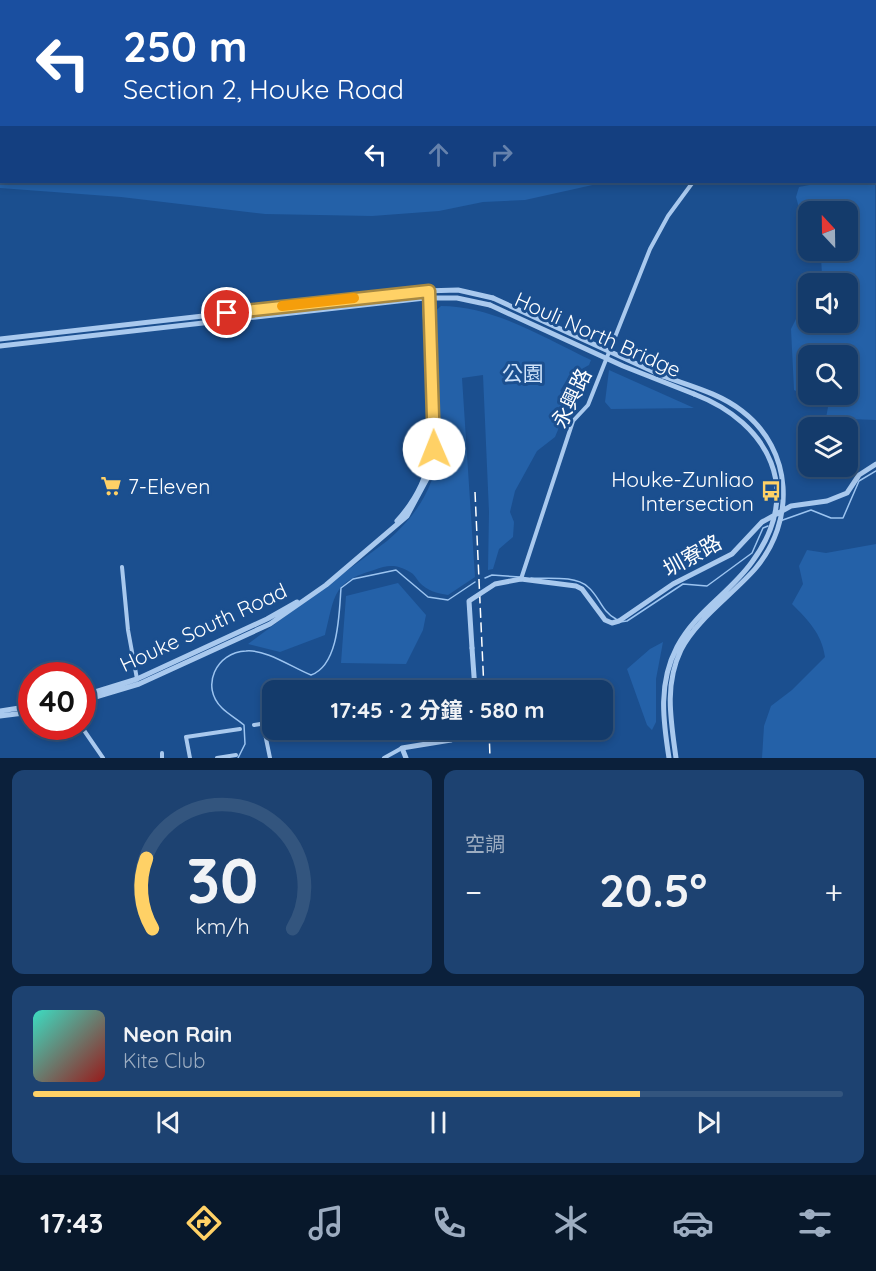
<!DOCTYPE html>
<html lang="zh-TW">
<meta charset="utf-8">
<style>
body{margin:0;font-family:Quicksand,"Noto Sans TC",sans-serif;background:#1d4271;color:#f1f3f6;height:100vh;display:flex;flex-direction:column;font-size:22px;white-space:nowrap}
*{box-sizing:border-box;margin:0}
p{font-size:20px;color:#9dadc1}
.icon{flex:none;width:33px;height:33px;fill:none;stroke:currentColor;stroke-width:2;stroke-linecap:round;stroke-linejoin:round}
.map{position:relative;height:758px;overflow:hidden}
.sheet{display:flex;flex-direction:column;gap:12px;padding:12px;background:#0b203b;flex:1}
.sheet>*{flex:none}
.guide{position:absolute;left:0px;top:0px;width:876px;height:183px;box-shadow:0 3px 9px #0003,0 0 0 2px #33557e;background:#1a4fa0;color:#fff;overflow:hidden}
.needle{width:39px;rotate:338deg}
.controls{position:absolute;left:798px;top:201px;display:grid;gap:12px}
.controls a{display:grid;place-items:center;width:60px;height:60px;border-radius:12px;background:#143b6b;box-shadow:0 3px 9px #0003,0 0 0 2px #33557e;font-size:30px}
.speed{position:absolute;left:18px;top:662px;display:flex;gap:12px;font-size:30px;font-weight:700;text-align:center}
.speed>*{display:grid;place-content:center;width:78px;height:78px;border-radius:50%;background:#143b6b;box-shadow:0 3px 9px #0003,0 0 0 2px #33557e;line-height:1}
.speed .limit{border:9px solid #d22;background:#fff;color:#111}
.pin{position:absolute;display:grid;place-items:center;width:51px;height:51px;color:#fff;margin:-26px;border:3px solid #fff;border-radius:50%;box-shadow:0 2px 6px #0007}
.me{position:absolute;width:66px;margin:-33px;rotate:359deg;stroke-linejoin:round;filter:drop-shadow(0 0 4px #0008)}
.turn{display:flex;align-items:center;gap:21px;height:126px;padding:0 24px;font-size:27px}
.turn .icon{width:78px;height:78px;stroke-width:2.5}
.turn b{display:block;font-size:42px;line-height:51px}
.lanes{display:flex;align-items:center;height:57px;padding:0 24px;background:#0003;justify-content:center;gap:30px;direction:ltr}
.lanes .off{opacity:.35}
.big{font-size:45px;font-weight:700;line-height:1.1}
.sheet .card{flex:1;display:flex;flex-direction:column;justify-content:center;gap:9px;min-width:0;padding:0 21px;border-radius:12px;background:#1d4271}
.sheet .dial{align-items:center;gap:0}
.dial svg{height:156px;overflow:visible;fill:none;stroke:#33557e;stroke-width:7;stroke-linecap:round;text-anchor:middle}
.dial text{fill:#f1f3f6;stroke:none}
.song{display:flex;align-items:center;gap:18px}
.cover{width:72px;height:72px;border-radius:9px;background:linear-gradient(135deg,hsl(170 70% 55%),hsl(0 70% 35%))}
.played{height:6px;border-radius:3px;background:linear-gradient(90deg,#ffd166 75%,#33557e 75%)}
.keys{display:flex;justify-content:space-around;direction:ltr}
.heat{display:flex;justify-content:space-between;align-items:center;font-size:33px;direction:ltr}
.sheet .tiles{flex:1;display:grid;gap:12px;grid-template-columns:1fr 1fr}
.card:last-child{grid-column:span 2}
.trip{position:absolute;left:262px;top:680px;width:351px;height:60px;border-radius:12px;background:#143b6b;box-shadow:0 3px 9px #0003,0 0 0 2px #33557e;font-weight:700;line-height:60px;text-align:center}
.menu{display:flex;height:96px;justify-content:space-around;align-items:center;background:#08182b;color:#9dadc1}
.menu .icon{width:42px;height:42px}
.menu .selected{color:#ffd166}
.menu b{font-size:27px;color:#f1f3f6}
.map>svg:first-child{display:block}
</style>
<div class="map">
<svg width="876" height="758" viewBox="0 0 876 758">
<rect width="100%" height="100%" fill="#1b4f8f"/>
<!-- green -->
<path fill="#2461a8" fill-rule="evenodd" d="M0,142l2,40h604l-81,18 -42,2 -44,9 -67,5 -107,-2 -144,-17 -121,-9z
M875,147l1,273 -50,-2 2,-11 -34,-17 -3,-61 17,-34v27h40v-38l-32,-1 6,-8 -1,-18 -8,-3 -1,-3 36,-1v-38h-40v28l-12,-43 3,-10 26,-5h49zM808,356h40v38h-40z
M441,306c53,0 103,32 150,54l-2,5 -20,11 -9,15 12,5 -17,41 -18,14 -22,40 -5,21 4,10 -1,15 -14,12 -6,20 -5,1 1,-58 -6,-137 -21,3 13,199 -27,18c-11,-2 -21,-4 -29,-13 -3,-4 -5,-8 -9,-10 -14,-8 -22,-7 -36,-2 -42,12 -39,26 -49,65l-45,17 -32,-8 139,-103c29,-25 48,-53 52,-93l-5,-136z
M609,370l85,38 -83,1 -6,-7z
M876,544v214h-114l2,-32 7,-20 21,-16 33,-33c-3,-23 -17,-37 -33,-53l11,-20 -4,-18 8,-16 19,3z
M398,583l28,32 -3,15 -17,34 -65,-1 5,-67z
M663,642l-7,37v43l-4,8 -5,-5 -20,-56 23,-20z"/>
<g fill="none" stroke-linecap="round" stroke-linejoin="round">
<!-- stream -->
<path stroke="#9cc4f0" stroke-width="1.5" d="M711,2l2,-2
M0,129l2,-2
M780,521l31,-11 20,8h12l16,-37 17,-10
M485,578l7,-3 28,2
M531,578c16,1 44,-3 57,9 12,10 13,24 28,32
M620,622l7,-1 56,-37 24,2 45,-33 11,-25 5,-2
M238,758l7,-14 -1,-19c-7,-6 -16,-11 -22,-17 -22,-21 -6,-56 24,-57 20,-2 47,17 65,24 28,-10 28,-61 30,-87l12,-9 43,-9 32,27 20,3 27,-18"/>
<!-- minor -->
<path stroke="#a9c9ee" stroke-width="4" d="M453,0v2
M465,0v2
M657,0v2
M122,567l6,63 9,49
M521,579l52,-158 15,-16 62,-156 18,-33 25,-34
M263,724l7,34
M254,725l19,-3
M81,726l22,32
M162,753v5
M190,758l-4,-21 54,-8
M217,758l19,-3
M384,758l18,-10"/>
<!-- tertiary -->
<path stroke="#a9c9ee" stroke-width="5" d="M424,291l6,116
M0,339l424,-48 34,-1 35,8
M0,346l425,-48h32l33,7
M663,376c27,10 56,17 79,35 51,39 54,110 13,158 -22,25 -60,52 -74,81 -17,35 -10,71 -5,108
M397,521c19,-21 34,-49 34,-78
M521,579l55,7 6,3 23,31 7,3 7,-2 54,-37 59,-30 30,-32 29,-16 36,-5 20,-8 12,-18 17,-11
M472,648l3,42
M82,696l55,-17 130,-60 30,-17
M82,701l57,-17 131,-60 56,-39 81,-69 22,-41 5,-26 -5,-158
M0,711l32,-5
M0,716l32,-4
M406,758l-4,-10 49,-8 23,-11
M669,758c-6,-38 -11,-75 8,-111 18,-35 53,-54 75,-85 52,-70 18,-139 -58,-168"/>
<!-- rail -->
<path stroke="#fff" stroke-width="1.5" stroke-dasharray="10 4.5" stroke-linecap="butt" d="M460,0v2
M475,492l9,198
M489,729l1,29"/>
<!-- tertiary-bridge -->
<path stroke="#a9c9ee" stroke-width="5" d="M493,298l170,78
M490,305l133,61 71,28
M472,648l-3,-47 26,-17 26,-5"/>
</g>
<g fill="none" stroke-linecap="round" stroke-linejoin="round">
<!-- route casing -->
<g stroke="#a68842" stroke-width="15">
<path id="route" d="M227,313l202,-22 5,158"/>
</g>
<!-- route -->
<use href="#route" stroke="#ffd166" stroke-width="10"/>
<!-- slow -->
<path stroke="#f59e0b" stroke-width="10" d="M282,306l72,-8"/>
</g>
<!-- icons -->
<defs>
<g id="supermarket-bare" transform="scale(1.62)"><path d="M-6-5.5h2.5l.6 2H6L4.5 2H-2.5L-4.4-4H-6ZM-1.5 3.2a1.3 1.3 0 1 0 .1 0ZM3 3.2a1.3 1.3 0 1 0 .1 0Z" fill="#ffd166" stroke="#1b4f8f" stroke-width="2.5" paint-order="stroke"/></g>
<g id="bus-bare" transform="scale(1.62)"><path d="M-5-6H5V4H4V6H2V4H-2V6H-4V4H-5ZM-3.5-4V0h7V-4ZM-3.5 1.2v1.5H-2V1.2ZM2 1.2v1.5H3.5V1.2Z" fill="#ffd166" stroke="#1b4f8f" stroke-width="2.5" paint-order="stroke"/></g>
</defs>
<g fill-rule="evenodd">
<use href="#supermarket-bare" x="111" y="486"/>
<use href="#bus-bare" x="771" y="491"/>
</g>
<g text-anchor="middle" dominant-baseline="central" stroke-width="6" stroke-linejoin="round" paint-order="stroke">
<!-- street labels -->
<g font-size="21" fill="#fff" stroke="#1b4f8f">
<text transform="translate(598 334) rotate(24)">Houli North Bridge</text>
<text transform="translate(571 398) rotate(-64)">永興路</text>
<text transform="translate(692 555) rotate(-29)">圳寮路</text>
<text transform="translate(203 627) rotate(-25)">Houke South Road</text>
</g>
<!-- park labels -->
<g font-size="21" fill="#cfe3fa" stroke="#1b4f8f">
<text x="523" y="373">公園</text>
</g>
<!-- poi labels -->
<g font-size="21" fill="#fff" stroke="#1b4f8f" text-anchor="end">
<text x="754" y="479">Houke-Zunliao<tspan x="754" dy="24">Intersection</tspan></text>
<text x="128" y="486" text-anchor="start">7-Eleven</text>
</g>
</g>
</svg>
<div class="controls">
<a><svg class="needle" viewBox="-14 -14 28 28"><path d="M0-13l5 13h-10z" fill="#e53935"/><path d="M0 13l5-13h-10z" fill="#9dadc1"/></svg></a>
<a><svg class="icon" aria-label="sound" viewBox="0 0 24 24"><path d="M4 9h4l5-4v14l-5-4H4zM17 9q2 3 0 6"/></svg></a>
<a><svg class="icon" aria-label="search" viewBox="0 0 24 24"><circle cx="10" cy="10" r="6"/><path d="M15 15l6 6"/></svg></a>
<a><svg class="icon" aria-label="layers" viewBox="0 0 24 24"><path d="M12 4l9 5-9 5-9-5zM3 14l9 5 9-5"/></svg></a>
</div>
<div class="speed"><div class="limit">40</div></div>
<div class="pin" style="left:227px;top:313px;background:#d93025"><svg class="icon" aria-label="arrive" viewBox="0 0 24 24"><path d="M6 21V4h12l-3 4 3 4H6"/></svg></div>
<svg class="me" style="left:434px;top:449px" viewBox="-20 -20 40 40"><circle r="19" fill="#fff"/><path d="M0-13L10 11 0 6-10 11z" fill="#ffd166"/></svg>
<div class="trip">17:45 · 2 分鐘 · 580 m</div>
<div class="guide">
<div class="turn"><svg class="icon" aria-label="left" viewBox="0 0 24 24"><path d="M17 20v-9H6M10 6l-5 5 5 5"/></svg><div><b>250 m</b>Section 2, Houke Road</div></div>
<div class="lanes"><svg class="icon" aria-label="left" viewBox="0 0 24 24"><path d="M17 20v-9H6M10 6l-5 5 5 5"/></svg><svg class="icon off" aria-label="ahead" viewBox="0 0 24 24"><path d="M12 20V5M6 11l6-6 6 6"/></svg><svg class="icon off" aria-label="right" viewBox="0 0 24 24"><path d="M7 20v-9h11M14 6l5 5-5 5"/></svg></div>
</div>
</div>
<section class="sheet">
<div class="tiles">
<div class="card dial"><svg viewBox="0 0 100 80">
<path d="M14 69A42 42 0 1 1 86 69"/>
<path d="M14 69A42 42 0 0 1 11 33" stroke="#ffd166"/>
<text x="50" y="56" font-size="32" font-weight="700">30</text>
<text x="50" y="72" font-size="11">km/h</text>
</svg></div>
<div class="card"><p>空調</p>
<div class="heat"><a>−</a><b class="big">20.5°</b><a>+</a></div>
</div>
<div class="card">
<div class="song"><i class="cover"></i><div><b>Neon Rain</b><p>Kite Club</p></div></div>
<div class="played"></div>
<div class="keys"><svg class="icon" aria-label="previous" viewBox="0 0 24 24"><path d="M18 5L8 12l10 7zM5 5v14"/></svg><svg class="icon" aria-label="pause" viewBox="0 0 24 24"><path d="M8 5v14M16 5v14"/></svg><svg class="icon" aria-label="next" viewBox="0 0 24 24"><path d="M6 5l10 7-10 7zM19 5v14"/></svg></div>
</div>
</div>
</section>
<nav class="menu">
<b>17:43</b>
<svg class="icon selected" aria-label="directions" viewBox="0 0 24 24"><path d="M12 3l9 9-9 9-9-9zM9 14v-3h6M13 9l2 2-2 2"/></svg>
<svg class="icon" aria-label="music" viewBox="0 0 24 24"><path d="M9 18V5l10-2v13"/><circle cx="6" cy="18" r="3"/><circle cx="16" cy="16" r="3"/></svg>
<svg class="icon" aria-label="phone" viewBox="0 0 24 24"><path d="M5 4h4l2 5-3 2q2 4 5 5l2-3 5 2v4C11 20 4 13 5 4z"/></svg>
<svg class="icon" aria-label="climate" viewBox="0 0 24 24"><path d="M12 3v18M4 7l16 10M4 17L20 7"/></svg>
<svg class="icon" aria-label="car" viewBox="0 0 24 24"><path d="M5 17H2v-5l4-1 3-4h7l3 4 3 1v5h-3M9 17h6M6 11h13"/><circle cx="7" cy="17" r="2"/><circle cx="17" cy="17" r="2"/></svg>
<svg class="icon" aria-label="filters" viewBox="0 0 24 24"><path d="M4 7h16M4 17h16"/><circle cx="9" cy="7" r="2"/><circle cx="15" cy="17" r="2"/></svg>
</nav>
